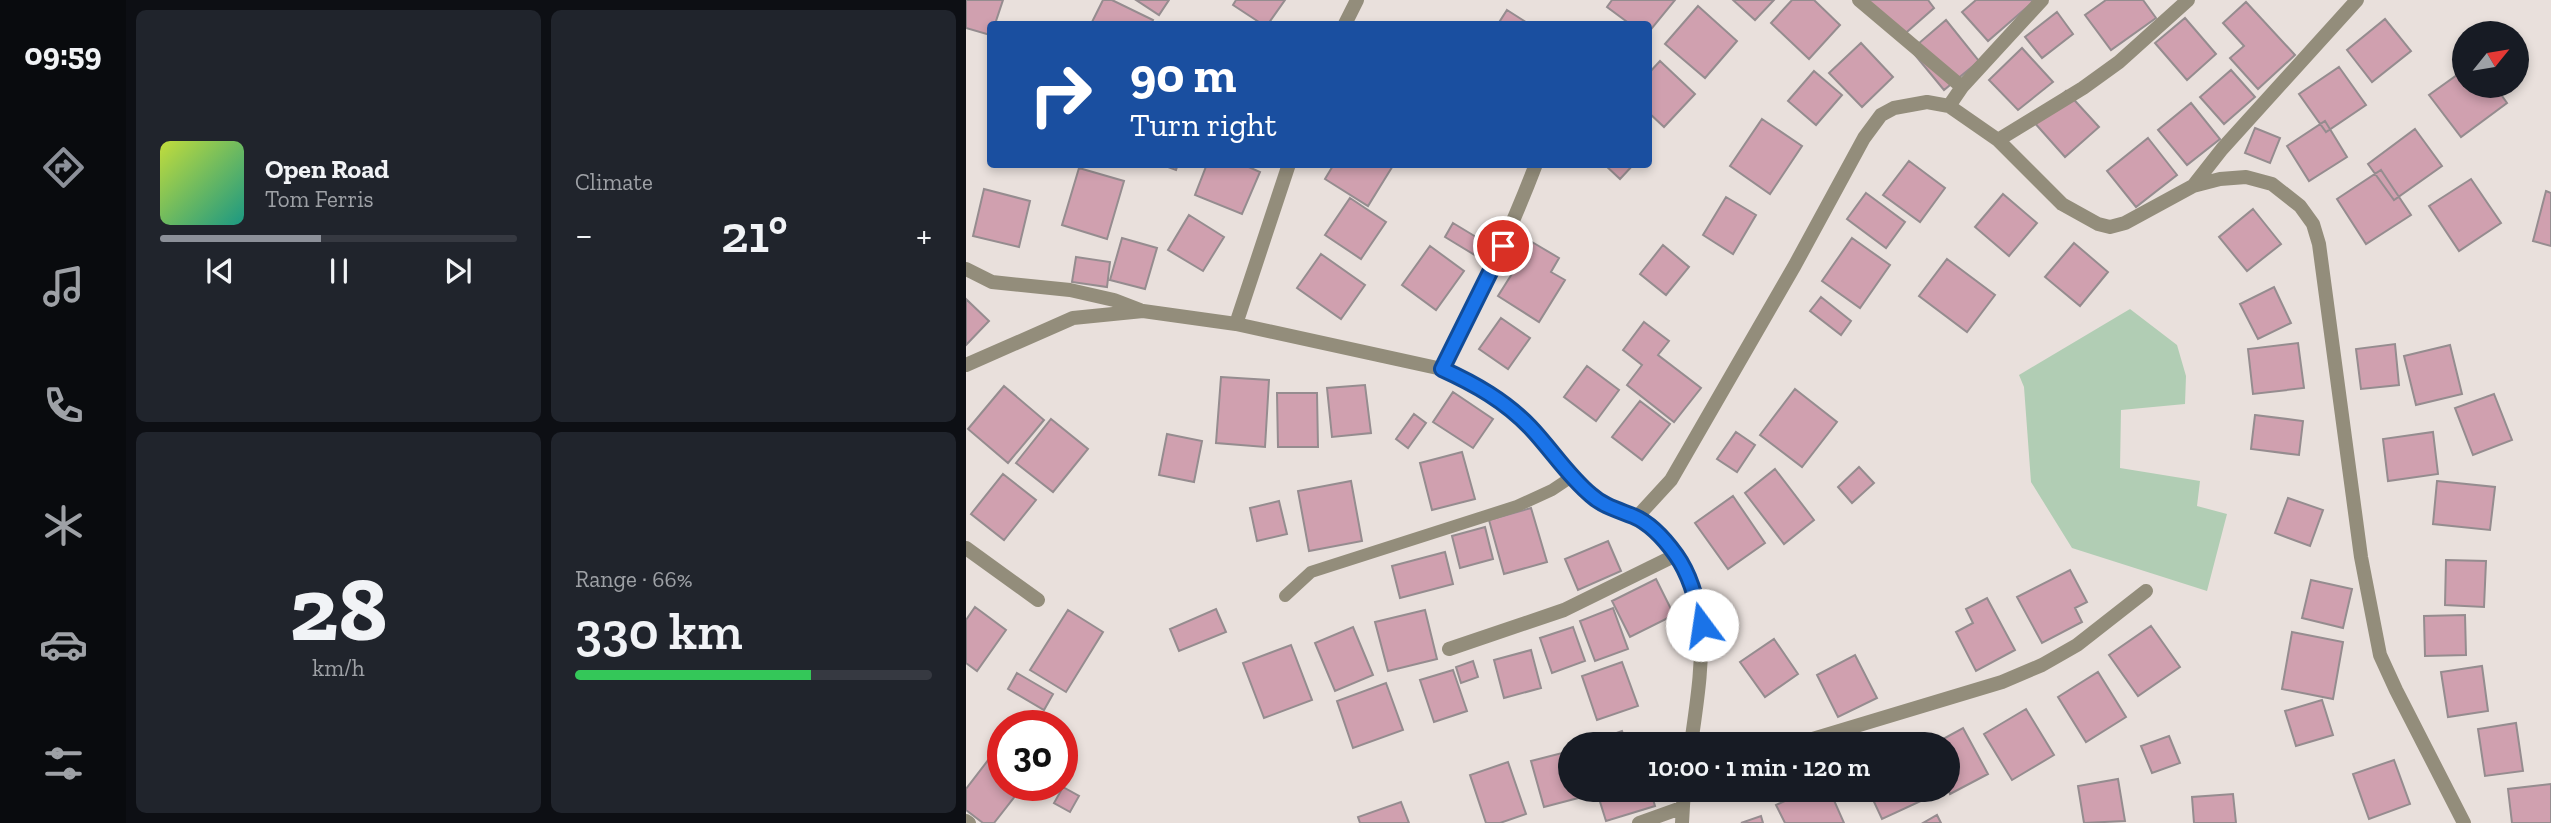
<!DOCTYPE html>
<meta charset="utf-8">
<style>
body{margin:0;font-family:"Zilla Slab",serif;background:#20242c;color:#f1f3f6;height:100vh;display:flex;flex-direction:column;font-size:26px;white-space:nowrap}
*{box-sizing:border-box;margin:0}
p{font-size:23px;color:#9ea1a6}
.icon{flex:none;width:38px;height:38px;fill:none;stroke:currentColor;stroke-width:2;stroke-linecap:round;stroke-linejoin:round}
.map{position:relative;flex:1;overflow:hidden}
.drawer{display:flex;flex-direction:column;gap:10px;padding:10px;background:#0d0f14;width:840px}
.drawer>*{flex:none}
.top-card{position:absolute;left:21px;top:21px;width:665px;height:147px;border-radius:7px;box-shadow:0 4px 10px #0003;background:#1a4fa0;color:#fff;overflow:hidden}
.needle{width:46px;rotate:60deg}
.buttons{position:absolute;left:1486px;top:21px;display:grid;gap:14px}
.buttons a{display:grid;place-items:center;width:77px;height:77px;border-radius:50%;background:#171b24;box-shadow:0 4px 10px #0003;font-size:35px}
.speed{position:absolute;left:21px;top:710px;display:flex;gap:14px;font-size:35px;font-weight:700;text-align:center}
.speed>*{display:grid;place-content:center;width:91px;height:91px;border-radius:50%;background:#171b24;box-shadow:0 4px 10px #0003;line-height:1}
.speed .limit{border:10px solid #d22;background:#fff;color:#111}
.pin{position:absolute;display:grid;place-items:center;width:60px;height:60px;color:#fff;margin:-30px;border:4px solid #fff;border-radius:50%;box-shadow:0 2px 7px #0007}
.me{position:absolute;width:77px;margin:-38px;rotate:346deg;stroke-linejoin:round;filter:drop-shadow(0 0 5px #0008)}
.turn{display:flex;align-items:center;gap:24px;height:147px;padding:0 28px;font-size:32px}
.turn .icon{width:91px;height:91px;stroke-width:2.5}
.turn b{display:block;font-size:49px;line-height:60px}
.big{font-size:52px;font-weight:600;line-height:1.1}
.drawer .widget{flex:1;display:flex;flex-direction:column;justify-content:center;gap:10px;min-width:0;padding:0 24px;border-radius:10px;background:#20242c}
.drawer .dial{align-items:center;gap:0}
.dial b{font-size:91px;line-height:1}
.song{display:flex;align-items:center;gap:21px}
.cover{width:84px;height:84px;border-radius:10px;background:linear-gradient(135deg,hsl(70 70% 55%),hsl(170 70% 35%))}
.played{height:7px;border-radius:4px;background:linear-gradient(90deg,#8c9099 45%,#363941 45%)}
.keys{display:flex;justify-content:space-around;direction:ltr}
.heat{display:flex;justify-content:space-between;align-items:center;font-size:38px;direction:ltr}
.charge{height:10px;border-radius:5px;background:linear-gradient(90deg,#34c759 66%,#363941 0)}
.drawer .tiles{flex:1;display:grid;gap:10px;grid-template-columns:repeat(2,1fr)}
.trip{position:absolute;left:592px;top:732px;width:402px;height:70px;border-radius:35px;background:#171b24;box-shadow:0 4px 10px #0003;font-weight:600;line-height:70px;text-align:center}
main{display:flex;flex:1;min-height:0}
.tab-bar{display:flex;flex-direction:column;width:126px;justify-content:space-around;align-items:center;background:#090b0e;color:#9ea1a6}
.tab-bar .icon{width:49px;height:49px}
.tab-bar .current{color:#8c9099}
.tab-bar b{font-size:32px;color:#f1f3f6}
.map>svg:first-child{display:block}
</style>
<main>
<nav class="tab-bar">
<b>09:59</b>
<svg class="icon current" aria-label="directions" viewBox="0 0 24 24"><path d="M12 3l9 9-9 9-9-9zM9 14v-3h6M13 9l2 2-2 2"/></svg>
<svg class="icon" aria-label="music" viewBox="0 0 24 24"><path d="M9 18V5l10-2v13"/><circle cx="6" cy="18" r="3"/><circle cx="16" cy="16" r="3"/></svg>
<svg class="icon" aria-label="phone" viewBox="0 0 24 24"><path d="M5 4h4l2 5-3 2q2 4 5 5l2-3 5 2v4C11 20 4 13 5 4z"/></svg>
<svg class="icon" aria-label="climate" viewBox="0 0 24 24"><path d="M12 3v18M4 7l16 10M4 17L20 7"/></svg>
<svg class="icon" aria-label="car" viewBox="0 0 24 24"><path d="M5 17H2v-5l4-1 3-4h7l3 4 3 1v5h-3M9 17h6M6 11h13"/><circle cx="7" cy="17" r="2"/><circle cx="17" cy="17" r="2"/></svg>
<svg class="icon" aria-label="filters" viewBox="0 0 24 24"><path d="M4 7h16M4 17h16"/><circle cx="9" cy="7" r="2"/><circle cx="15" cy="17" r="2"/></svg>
</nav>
<section class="drawer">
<div class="tiles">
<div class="widget">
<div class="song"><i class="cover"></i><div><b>Open Road</b><p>Tom Ferris</p></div></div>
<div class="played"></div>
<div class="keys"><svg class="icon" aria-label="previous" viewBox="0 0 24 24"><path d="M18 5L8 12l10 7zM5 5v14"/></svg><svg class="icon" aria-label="pause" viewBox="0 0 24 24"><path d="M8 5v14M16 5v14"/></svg><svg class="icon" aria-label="next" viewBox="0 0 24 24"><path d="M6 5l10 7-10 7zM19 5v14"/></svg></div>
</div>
<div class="widget"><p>Climate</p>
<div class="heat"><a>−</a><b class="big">21°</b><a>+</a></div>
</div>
<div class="widget dial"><b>28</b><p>km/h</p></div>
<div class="widget"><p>Range · 66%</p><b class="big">330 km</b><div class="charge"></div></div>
</div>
</section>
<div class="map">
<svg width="1585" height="823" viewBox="0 0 1585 823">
<rect width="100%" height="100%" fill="#e9e0dc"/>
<!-- green -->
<path fill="#b1cdb4" d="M1164,309l47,36 9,31 -1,28 -64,6 -1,58 80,13 -3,25 30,8 -20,77 -135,-43 -41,-66 -7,-95 -5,-12z"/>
<!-- building -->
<path fill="#d0a0af" stroke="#958c8f" stroke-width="2" d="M0,0h37l-8,24h-5v11l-24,-7z
M137,0h9l41,20 -2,4h-60z
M170,0h33l-10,15z
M270,0h49l-17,24h-6l-29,-19z
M646,0h63l-27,33v-9h-18l-23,-17z
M767,0h41l-19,20z
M826,0h22l26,25 -31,34 -38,-36z
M902,0h60l6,8 -34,30z
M1010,0h55l2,2 -45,39 -26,-29z
M1140,0h37l13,18 -45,32 -26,-35z
M1280,2l49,53 -37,34 -28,-31 14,-12 -21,-23z
M732,6l39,35 -32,37 -40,-34z
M541,10l22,14h-31z
M1091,12l16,22 -31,24 -17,-21z
M1219,18l31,36 -29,26 -32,-37z
M1419,19l26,32 -39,31 -25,-32z
M980,20l33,41 -35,29 -33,-40z
M895,43l32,34 -31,30 -33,-34z
M1056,48l31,34 -35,28 -29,-30z
M694,61l35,33 -31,33 -16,-15v-38z
M1373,67l27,38 -40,27 -27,-38z
M1265,70l24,27 -31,27 -24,-27z
M1498,70v16h31l12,17 -46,34 -32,-42z
M848,71l28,24 -26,30 -28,-24z
M1100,91l33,36 -34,30 -32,-36z
M1225,103l29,36 -33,26 -29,-35z
M796,119l40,27 -32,48 -40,-28z
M1359,121l22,36 -38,24 -22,-35z
M1289,128l25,10 -10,25 -25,-10z
M1449,129l27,37 -48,34 -26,-36z
M1182,138l29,37 -41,32 -29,-36z
M943,161l36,27 -25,34 -37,-27z
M194,164h18l-2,6z
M241,164h35l18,8 -18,42 -47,-19z
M368,164h60l-26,42 -43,-27z
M638,164h30l-14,15z
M113,168l45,13 -17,58 -45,-14z
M1415,170l30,45 -45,29 -29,-45z
M1505,179l30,44 -42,28 -30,-45z
M18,189l46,12 -11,46 -46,-11z
M1580,191l5,2v53l-18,-5z
M900,193l39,29 -19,26 -39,-29z
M1037,194l34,29 -28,33 -34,-29z
M760,197l30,18 -23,39 -30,-19z
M384,198l36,24 -25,37 -36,-24z
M1287,209l28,35 -34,27 -28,-34z
M223,215l35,22 -21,34 -35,-21z
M487,223l33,20 -8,14 -33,-20z
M156,238l35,10 -12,41 -35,-9z
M886,238l38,27 -30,43 -38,-27z
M566,242l27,16 -8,14 14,8 -26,42 -41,-26z
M1108,243l34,29 -28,34 -35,-29z
M697,245l26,22 -23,28 -26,-21z
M464,246l34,25 -28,39 -34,-25z
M355,254l44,31 -24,34 -44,-31z
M110,257l34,5 -3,25 -35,-5z
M981,259l48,36 -28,37 -48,-36z
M1308,287l17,36 -33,16 -18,-35z
M855,297l30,24 -10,14 -31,-24z
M0,299l23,22 -23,24z
M535,318l29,20 -22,31 -29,-20z
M678,322l25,19 -11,14 43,33 -27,34 -47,-37 15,-20 -19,-15z
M1332,343l6,45 -51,6 -5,-45z
M1429,344l4,41 -38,4 -5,-40z
M1484,345l12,49 -46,11 -12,-49z
M621,366l32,24 -23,31 -32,-24z
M255,377l48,3 -4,67 -49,-4z
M399,385l6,48 -39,4 -5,-49z
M38,386l40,34 -36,43 -40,-34z
M829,389l42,33 -35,45 -42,-32z
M487,392l40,27 -20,29 -40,-26z
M311,393h40l1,54h-40z
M1528,394l18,46 -39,15 -18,-47z
M674,401l30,23 -28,36 -30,-23z
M448,414l12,9 -18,25 -12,-9z
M1289,415l48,6 -4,34 -48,-6z
M85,419l37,30 -35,43 -37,-29z
M770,432l19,13 -18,27 -20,-13z
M1467,432l5,42 -50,7 -5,-42z
M201,434l35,7 -8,41 -35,-7z
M496,452l13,47 -43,11 -12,-47z
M893,467l15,16 -22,20 -14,-16z
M809,469l39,51 -30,24 -39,-51z
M37,474l33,26 -32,40 -33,-26z
M385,481l11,60 -53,10 -11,-60z
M1471,481l58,6 -5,43 -57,-6z
M767,496l32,47 -37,26 -33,-46z
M1322,498l35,12 -13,36 -35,-13z
M313,501l8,33 -30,7 -7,-33z
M565,508l16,54 -43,12 -15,-54z
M519,527l8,32 -33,9 -8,-32z
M642,541l13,30 -43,19 -13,-31z
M479,552l8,32 -53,14 -8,-32z
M1480,560l40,1 -2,46 -39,-2z
M1104,570l17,32 -12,6 7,14 -40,21 -25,-46z
M690,579l18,36 -44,22 -18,-36z
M1345,580l41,9 -9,39 -41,-10z
M1021,598l28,52 -39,21 -20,-39 17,-9 -7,-14z
M9,607l31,23 -29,41 -11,-8v-43z
M647,608l15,41 -33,12 -15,-40z
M250,609l10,23 -47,19 -9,-22z
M102,610l35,22 -37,60 -36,-22z
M459,610l12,49 -49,12 -13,-49z
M1499,615l1,40 -41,1 -1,-40z
M1185,626l29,41 -42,29 -29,-41z
M387,627l20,48 -38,16 -20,-48z
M607,627l12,34 -33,12 -12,-35z
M1326,632l51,10 -10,57 -51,-10z
M808,639l24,35 -33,23 -25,-35z
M325,645l21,55 -48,18 -21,-55z
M565,650l10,38 -37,10 -10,-38z
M889,655l22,43 -39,19 -21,-42z
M507,661l5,16 -17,6 -5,-16z
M656,662l16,44 -41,14 -15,-44z
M1516,666l6,45 -40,6 -7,-45z
M487,670l14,41 -33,11 -14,-42z
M1132,672l28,45 -40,25 -28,-45z
M51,673l36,21 -9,16 -36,-21z
M420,683l17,47 -50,18 -16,-47z
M1356,700l11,35 -37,11 -11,-35z
M1060,709l28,46 -42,25 -28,-46z
M1550,723l7,48 -38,5 -7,-47z
M997,728l25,46 -38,20 -2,-5v-45h-14z
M656,731l5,13h-35l-1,-2z
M1203,736l11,27 -28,10 -11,-27z
M604,751v38h14l2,7 -42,11 -13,-46z
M26,755l11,8v23h20l-29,37h-11l-17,-13v-21z
M1428,760l16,44 -41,15 -16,-45z
M542,762l18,52 -26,9h-14l-16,-48z
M1152,779l7,42 -41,2 -6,-37z
M1585,784v39h-39l-4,-34z
M97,787l16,9 -9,16 -16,-9z
M630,789h54l5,17 -49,15z
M845,789h18l15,34h-59l-9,-18z
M902,789h50l5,11 -41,19z
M1267,794l3,29h-42l-2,-26z
M435,802l8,21h-49l-2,-6z
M971,815l4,8h-18z
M795,816l2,7h-22z"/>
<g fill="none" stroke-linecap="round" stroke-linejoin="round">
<!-- service -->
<path stroke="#938d7b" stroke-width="12" d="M319,596l26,-24 206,-66 35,-16 21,-14"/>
<!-- minor -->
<path stroke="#938d7b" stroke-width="14" d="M893,0l103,87 -13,19
M379,24l12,-24
M996,87l80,-87
M1032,140l85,-52 36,-26 69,-62
M323,164l-53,160 206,45c19,9 40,17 57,30 34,27 59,62 89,93 13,14 30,17 47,25 7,3 15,10 21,15 62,54 45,140 35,212
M1227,186l29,-37 135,-149
M0,269l26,13 78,8 44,10 26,10
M0,365l107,-47 70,-7 93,13
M476,369c35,-67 67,-134 94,-205
M671,517l34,-37 124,-215 69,-127 17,-23 13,-7 33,-6 22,4 49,34 64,64 36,20 12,3 15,-4 68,-37 27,-7 26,-2 26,7 28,22 13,18 6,20 42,313 19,98 16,35 68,133
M0,548l72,52
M483,649l115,-39 112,-55
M830,744l206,-62 40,-17 35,-20 69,-54
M0,821l3,2
M673,823l42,-15
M716,823l2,-34"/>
</g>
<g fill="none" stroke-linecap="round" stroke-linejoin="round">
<!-- route casing -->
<g stroke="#114b97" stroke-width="18">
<path id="route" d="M537,246l-61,123c33,15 63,32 88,58 21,22 38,49 61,68 12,11 27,15 42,21 17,7 33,25 43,39 15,21 20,45 26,70"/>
</g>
<!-- route -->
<use href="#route" stroke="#1a73e8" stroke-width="12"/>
</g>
</svg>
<div class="buttons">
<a><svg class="needle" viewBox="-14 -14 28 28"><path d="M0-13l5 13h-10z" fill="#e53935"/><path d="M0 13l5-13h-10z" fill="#9ea1a6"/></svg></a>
</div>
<div class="speed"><div class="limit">30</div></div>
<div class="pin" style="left:537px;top:246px;background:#d93025"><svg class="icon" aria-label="arrive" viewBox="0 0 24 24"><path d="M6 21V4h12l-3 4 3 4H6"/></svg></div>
<svg class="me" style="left:736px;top:625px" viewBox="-20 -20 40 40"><circle r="19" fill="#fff"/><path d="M0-13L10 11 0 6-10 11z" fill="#1a73e8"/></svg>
<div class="trip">10:00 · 1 min · 120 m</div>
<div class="top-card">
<div class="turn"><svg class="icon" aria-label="right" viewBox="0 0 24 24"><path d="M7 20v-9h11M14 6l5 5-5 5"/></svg><div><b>90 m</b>Turn right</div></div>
</div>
</div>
</main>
